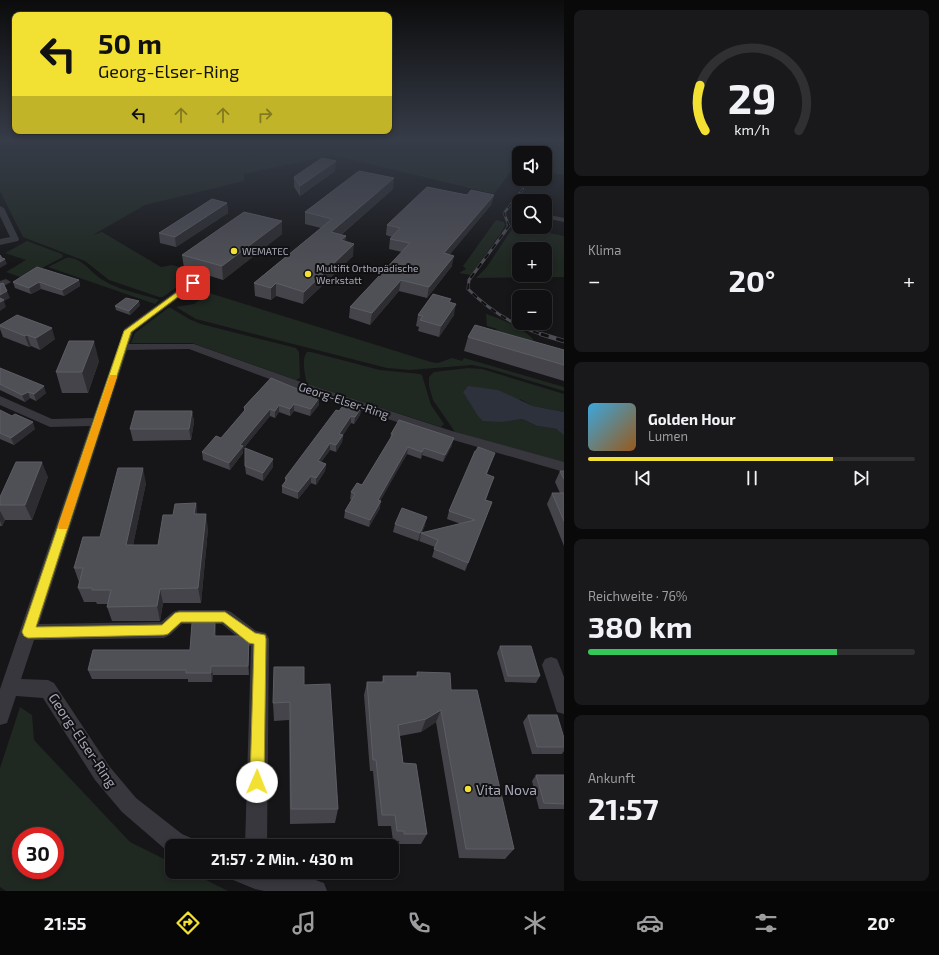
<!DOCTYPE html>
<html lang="de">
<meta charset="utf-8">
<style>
body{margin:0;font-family:"Exo 2",sans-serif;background:#19191b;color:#f1f3f6;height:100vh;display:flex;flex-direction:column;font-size:15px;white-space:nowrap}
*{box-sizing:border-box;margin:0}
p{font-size:13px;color:#9c9d9f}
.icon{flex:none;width:22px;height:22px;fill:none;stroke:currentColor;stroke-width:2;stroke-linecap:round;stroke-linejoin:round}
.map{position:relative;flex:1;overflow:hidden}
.panel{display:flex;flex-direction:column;gap:10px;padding:10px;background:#09090a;width:375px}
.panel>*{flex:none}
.hud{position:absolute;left:12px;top:12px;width:380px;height:122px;border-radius:8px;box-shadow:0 2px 6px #0003,0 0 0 1px #303032;background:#f2e133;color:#111;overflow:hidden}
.fabs{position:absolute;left:512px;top:146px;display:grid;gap:8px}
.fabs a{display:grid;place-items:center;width:40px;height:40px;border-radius:8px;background:#101012;box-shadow:0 2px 6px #0003,0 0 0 1px #303032;font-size:20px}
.speed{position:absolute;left:12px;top:827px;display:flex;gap:8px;font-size:20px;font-weight:700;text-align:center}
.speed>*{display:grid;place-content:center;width:52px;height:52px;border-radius:50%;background:#101012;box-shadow:0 2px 6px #0003,0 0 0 1px #303032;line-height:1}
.speed .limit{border:6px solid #d22;background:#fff;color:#111}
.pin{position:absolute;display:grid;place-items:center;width:34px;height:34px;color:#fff;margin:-17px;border-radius:8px;box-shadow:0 2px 6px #0006}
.me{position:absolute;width:44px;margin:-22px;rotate:1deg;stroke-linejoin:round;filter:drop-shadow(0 0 3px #0008)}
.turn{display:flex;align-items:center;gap:14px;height:84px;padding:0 20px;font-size:18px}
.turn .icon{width:52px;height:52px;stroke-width:2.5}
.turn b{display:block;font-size:28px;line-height:34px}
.lanes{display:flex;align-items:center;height:38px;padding:0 20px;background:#0003;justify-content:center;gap:20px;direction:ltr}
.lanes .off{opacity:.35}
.big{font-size:30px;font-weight:700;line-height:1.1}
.panel .tile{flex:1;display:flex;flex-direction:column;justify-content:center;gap:6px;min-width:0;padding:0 14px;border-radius:8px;background:#19191b}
.panel .dial{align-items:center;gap:0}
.dial svg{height:104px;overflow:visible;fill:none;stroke:#303032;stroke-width:7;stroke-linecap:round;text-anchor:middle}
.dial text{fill:#f1f3f6;stroke:none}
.song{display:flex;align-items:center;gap:12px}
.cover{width:48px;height:48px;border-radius:6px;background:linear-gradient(135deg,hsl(200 70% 55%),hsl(30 70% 35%))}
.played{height:4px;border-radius:2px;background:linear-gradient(90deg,#f2e133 75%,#303032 75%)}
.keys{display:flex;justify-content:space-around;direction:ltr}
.heat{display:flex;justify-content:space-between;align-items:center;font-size:22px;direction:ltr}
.charge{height:6px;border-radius:3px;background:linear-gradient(90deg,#34c759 76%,#303032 0)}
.trip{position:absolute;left:165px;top:839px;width:234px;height:40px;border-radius:8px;background:#101012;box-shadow:0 2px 6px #0003,0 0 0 1px #303032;font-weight:700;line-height:40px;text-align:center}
.menu{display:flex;height:64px;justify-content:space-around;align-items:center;background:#060607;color:#9c9d9f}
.menu .icon{width:28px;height:28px}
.menu .on{color:#f2e133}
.menu b{font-size:18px;color:#f1f3f6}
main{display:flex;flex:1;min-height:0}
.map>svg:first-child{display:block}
</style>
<main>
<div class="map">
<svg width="564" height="891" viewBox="0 0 564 891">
<rect width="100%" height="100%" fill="#161618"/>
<!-- green -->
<path fill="#202822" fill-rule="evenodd" d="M0,140h564v35l-19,-3v-19h-26v14l-4,-1 -21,28 -162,-39 -88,19v7l-99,24 -52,30 9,-3 59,35 11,-2 22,6 -3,2 5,2 -5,4 -2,-1 -26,19h-4l-50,-17 -24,-19 -62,-24 -23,-46z
M496,220l8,2 1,3 -3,6 -31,44 -12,-2 7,-4 -3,-3z
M514,226l50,10v41l-88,1 10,-10zM519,249h26v26h-26z
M27,241l35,13 1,3 -40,21 -17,-6 20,-12 -21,-7z
M66,258c14,-3 26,16 37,22 15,10 39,14 56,20l-4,4 -107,-37z
M209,293l222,69 7,1 14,-5 10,3 2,-3 100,29v4l-77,-23 -15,-3 -62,5 -23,-2 -191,-49 -20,-12 18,-3z
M168,308h3l18,11 12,5 95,24 3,4 1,26 -4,2 -104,-37h-61l4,-10z
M486,314c16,5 34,13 46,24 2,3 4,8 5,12l-49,-6 9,-15 -10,-3z
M307,352h4l69,18 40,4 2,1 9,30 13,19 -3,3 -134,-43c-2,-9 -6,-25 0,-32z
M468,368l14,1 82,25v18l-31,-6 -13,-7 -17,23 19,-3 15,7 27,4v34l-109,-32 -22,-32 -4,-14v-9l5,-5z
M20,707l12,8 2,25 96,102 42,21v9h18l38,19h-222l-6,-4v-119zM21,836h34v34h-34z"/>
<!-- water -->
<path fill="#2c313c" d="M468,386l30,4 35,16 31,6v18l-27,-4 -15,-7 -19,3 -20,-1 -5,-5 -15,-24z"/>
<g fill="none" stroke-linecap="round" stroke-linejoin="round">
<!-- stream -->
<path stroke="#2c313c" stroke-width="3.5" d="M559,429l5,4"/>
<!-- street -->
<path fill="#37373d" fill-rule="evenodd" d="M0,206l4,2 15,31 -1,2 -18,4v-6l10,-2 -10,-21z
M545,214l19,4v4l-19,-4z
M6,279l5,3 -11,6v-7z
M193,280l5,3 -2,2 -63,47 -4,12h65l113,40 145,47 112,31v10l-121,-35 -144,-47 -110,-41 -62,1 -88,274 122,-2 12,-10 6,-2h46l6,2 25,19 10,2 3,6 -2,207h-22l6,-200 -4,-1 -25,-21h-40l-12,11 -6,3 -130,2 -13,39 27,1 6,3 55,83 27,32 46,36 9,4 3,8h-22v6l-6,-2 -44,-38 -27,-32 -52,-82 -27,-2 -9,27 -7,2v-36l90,-263 -40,1 -50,-22v-9l52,23 41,-1 31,-89 66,-48z
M551,657l6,2 7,18v37l-7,-2 -15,-47 3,-6z
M230,872c32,0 64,-1 94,11l3,8h-63l-9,-2 -22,-9z"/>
<!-- rail-far2 casing -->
<g stroke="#4c4c54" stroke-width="2.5">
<path id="rail-far2" d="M509,226l-5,-13 19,-24"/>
</g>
<!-- rail-far1 casing -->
<g stroke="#4c4c54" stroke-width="3">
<path id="rail-far1" d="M508,225l1,1 -40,54 -1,9c22,22 46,37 76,46"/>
</g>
<!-- rail casing -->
<g stroke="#4c4c54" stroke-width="4.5">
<path id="rail" d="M541,334l23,7"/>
</g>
<!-- rail-far2 -->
<use href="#rail-far2" stroke="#111113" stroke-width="1.5" stroke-dasharray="5" stroke-linecap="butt"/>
<!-- rail-far1 -->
<use href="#rail-far1" stroke="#111113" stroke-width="2" stroke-dasharray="6" stroke-linecap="butt"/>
<!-- rail -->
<use href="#rail" stroke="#111113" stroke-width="3" stroke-dasharray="8" stroke-linecap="butt"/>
</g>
<!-- wall -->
<path fill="#44444a" d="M335,171l-35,25 -6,-9v-10z
M393,189l-52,46 5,1 -1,5 8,15 -50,48 -27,-8 -5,4 -16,-4 -1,-13 67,-55 -16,-4v-12z
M467,195h27l-3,10 -41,49 2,12 -25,32 -28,-7 -29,34 -21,-7 1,-11 52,-55 -13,-3 1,-10 2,-2 -6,-2 1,-10z
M227,203l1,10 -52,34 -16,-4 -1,-10z
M282,234l-59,46 -39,-12 -2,-13z
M79,280l1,6 -16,10 -23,-7 -10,5 -16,-6 -2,-6z
M450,302l4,13 -15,22 -21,-6 1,-4 -3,-1 2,-11z
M140,305l-10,10 -14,-5 -1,-4z
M0,325l55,14 -15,11 -9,-4 -2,1 -26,-10 -3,-8z
M468,337l96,13v31l-100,-30z
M99,361l-11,32h-26l-6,-21z
M0,368l46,25 -10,8 -6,-3 -5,4 -25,-12z
M271,378l48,27 -9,11 -16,-5 -4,5 -11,-4 -4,6 -5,-2 -27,33v4l-13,17 -27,-10 -1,-8 19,-14 23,-26v-5z
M361,408l-1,7 -6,9 -3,-1 -8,12 -1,7 -6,10 -6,-2 -9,12 5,2 -1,7 -9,14 -5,-2 -13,16 -16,-6v-7l3,-3v-5l54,-67z
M0,410l35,19 -21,16 -14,-6z
M192,411l2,11 -3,18 -58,1 -3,-12z
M391,434l61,11 -9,17 -21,-7 -1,4 -14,-5 -27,46v8l-11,19 -25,-9 1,-7 7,-11 -2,-1 1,-7 11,-7 28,-45z
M476,451l19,2 -8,21 4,11 -5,15 6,2 -27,69 -33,-14 3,-10 -16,-6 2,-5 -3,5 -25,-9 2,-8 30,1 -3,8 39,-9 -14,-5 2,-8z
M273,459v8l-10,14 -17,-7 -1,-8z
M560,471h4v75l-17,-42 5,-11h8l-5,-11z
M48,477l-16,43h-27l-3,6h-2v-29z
M146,483l-13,62h25l15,-30 23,-12 1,11 11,15 -7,74h-38l-3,18h-48l-5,-14 1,-3h-11l-1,-2h-12l-6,-14 1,-6 -5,-14z
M215,623l1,10v3l33,2v37h-36l-1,7h-24v-3h-96l-4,-9 102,-20z
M500,646l40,30 -4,7 -31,-1 -8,-29z
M417,672l34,18 63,159 -9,10 -46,-1 -23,-136 -15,10 -21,4 3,27 24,71 -6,10h-22v-3h-6l-2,-15h-13l-5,-55h-3l-6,-76 3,-13h15l1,-6h33z
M304,685l34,124 -3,14 -45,1 -1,-104 -15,1 -1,-18z
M528,715l36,23v13l-2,3h-30l-9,-32z
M536,775h28v34h-25l-7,-28z"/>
<!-- shaded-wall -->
<path fill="#2d2d31" d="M336,161l-1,10 -35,25v-10z
M394,178l-1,11 -63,55 1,-12z
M494,195l-3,10 -49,59 2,-11z
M227,203l1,10 -52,34 -1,-10z
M282,221v13l-59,46 -1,-14z
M346,236l-1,12 -4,-8z
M354,244l-1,12 -50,48 1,-12z
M454,256l-2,10 -25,32 2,-11z
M5,259l2,5 -7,4v-6z
M79,280l1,6 -16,10 -2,-6z
M401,280l-2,11 -29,34 2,-12z
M39,282l2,7 -10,5 -2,-6z
M276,283v13l-5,4v-12z
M7,291l3,7 -6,3 2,6 -6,4v-16z
M139,301l1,4 -10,10 -1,-4z
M456,304l-2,11 -15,22 2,-11z
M52,328l3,11 -15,11 -4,-12z
M27,335l4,11 -2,1 -4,-11z
M94,341l5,20 -11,32 -6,-21z
M44,386l2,7 -10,8 -2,-7z
M28,392l2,6 -5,4 -3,-7z
M319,398v7l-9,11 1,-7z
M294,404v7l-4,5v-7z
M279,405v7l-4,6v-7z
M361,408l-1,7 -6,9 1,-7z
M270,409v7l-27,33v4l-13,17 -1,-7 11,-18z
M192,411l2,11 -3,18 -2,-11z
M351,416v7l-12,18v-7z
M33,422l2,7 -21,16 -3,-7z
M343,435l-1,7 -6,10v-7z
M454,438l-2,7 -9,17 2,-7z
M330,443v7l-13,18 1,-7z
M408,447l-1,7 -30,53 1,-7z
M424,448l-2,7 -1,4 1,-7z
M273,459v8l-10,14v-8z
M42,462l6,15 -16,43 -7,-15z
M326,464l-1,7 -9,14v-7z
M143,468l3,15 -16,77 -4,-15z
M311,476v7l-13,16v-7z
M381,501l-1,7 -11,19 1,-7z
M196,503l2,15 -4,-4z
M0,511l5,9 -3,6 -2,-5z
M206,514l2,15 -7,74 -3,-15z
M427,517l-2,8 -7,16 2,-8z
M160,589l3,14 -3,18 -3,-15z
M215,623l1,10 -1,13 -1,-10z
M249,638v37l-1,-9z
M211,666l2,9 -1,7 -1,-9z
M441,710l-5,12 -15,10 5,-13z"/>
<!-- building -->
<path fill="#4f4f56" stroke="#5d5d65" d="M322,158l14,3 -36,25 -6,-9z
M359,171l35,7 -63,54 15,4 -5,4 13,4 -50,48 -28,-9 -5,5 -17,-5 78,-64 -27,-7z
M427,187l40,8 4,-5 23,5 -50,58 10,3 -25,31 -28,-7 -29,33 -22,-6 60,-64 -20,-4 10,-11 -13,-3z
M212,199l15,4 -52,34 -16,-4z
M244,212l38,9 -60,45 -40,-11z
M0,255l2,3 3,1 -5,3z
M37,267l42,13 -17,10 -23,-8 -10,6 -16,-6z
M3,283l4,8 -7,4v-11z
M433,294l18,5 -2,3 7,2 -15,22 -21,-6 3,-4 -5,-1z
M0,298l4,2 -4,2z
M126,298l13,3 -10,10 -14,-5z
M17,315l35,13 -16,10 -9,-3 -2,1 -25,-10v-1z
M475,325l89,25v15l-96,-28z
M69,341h25l-12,31h-26z
M0,368l44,18 -10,8 -6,-2 -6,3 -22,-11z
M271,378l48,20 -8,11 -17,-5 -4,5 -11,-4 -4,6 -5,-2 -30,36 3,1 -14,17 -27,-11 14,-16 5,2 24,-28 -1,-3z
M345,403l16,5 -6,9 -4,-1 -12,18 4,1 -7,10 -6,-2 -12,18 8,3 -10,14 -5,-2 -13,16 -16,-6 5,-7 -2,-1 51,-68 3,1z
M0,410l12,6 3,-2 18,8 -22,16 -11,-5z
M135,411h57l-3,18h-59z
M399,420l55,18 -9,17 -21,-7 -2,4 -14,-5 -30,53 3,1 -11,19 -25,-9 10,-17 -4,-2 6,-9 5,2 31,-51h-2z
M478,447l17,6 -9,21 8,3 -9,23 7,2 -24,61 -34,-14 4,-9 -17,-7 54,-13 -26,-9 26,-60h1z
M245,448l28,11 -10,14 -18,-7z
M16,462h26l-17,43h-25v-8z
M118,468h25l-17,77h32l5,-30h10l2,-11 21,-1 -2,11h12l-8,74 -38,1 -3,17 -50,1 4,-17h-19v-2h-14l5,-20h-9l9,-31h17z
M560,471h4v8z
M552,493h12v28z
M402,508l25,9 -7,16 -25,-9z
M192,623h23l-1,13h30l5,2 -1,28h-37v7h-25v-3h-98l5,-20h97z
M500,646h31l9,30h-32z
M274,667h30v18l26,-1 8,125h-47l-1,-107 -17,1z
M417,672l33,1 1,17h26l37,159h-48l-25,-139 -15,9 -28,6 5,38 13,1 11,70h-23v-3h-7l-2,-16h-13l-6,-55h-3l-6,-78h17l-1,-6h35z
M528,715h29l7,23v9h-27z
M536,775h28v29l-20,-1z"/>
<!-- sky -->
<linearGradient id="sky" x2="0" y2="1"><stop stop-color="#0c0c0d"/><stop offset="0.53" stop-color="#363c48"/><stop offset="1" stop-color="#363c48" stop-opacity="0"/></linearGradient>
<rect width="564" height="265" fill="url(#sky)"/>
<!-- route -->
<path fill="#f2e133" stroke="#9d9221" d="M191,282l5,1 -65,49 -95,295 126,-2 13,-12 4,-1h46l30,21 10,2 1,4 -2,143 -2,5 -5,2 -5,-2 -2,-5 4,-138 -5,-1 -26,-21h-42l-13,12 -4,1 -136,3 -4,-2 -2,-4 102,-301z"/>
<!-- slow -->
<path fill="#f59e0b" d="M110,375h6l1,2 -49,149 -1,3h-8l-1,-3z"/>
<!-- markers -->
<g fill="#f2e133" stroke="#111113" stroke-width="1.5">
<circle cx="234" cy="251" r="4"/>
<circle cx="308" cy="274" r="4"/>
<circle cx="468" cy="789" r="4"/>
</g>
<g text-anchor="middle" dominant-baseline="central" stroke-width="4" stroke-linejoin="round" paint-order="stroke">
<!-- far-poi labels -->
<g font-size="10" fill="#a7a8b8" stroke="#111113" text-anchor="start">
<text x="242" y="251">WEMATEC</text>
<text x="316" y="268">Multifit Orthopädische<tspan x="316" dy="12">Werkstatt</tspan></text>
</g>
<!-- street labels -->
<g font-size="12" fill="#a7a8b8" stroke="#111113">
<text transform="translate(344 400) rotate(18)">Georg-Elser-Ring</text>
</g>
<!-- near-street labels -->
<g font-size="14" fill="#a7a8b8" stroke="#111113">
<text transform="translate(83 740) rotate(56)">Georg-Elser-Ring</text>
</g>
<!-- near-poi labels -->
<g font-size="14" fill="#a7a8b8" stroke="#111113" text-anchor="start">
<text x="476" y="789">Vita Nova</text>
</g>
</g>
</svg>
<div class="fabs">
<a><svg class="icon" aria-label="sound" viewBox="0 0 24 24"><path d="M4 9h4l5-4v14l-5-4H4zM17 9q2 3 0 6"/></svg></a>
<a><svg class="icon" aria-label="search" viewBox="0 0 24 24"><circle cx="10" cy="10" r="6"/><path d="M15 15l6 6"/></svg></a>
<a>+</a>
<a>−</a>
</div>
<div class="speed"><div class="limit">30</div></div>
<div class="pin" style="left:193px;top:283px;background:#d93025"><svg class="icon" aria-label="arrive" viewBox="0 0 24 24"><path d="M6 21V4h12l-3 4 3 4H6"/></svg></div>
<svg class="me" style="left:257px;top:782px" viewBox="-20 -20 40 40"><circle r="19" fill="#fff"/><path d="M0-13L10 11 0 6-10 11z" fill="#f2e133"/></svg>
<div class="trip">21:57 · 2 Min. · 430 m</div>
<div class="hud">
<div class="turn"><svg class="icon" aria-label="left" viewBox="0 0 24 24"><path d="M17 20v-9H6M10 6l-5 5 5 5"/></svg><div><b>50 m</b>Georg-Elser-Ring</div></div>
<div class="lanes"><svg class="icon" aria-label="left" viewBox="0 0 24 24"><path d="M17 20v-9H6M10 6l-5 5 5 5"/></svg><svg class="icon off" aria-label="ahead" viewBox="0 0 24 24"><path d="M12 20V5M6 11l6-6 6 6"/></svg><svg class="icon off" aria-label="ahead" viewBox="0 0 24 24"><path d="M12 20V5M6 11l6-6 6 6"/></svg><svg class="icon off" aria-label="right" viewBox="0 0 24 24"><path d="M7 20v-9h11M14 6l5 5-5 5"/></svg></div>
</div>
</div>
<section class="panel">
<div class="tile dial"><svg viewBox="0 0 100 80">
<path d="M14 69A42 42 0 1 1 86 69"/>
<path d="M14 69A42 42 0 0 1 10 34" stroke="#f2e133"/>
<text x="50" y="56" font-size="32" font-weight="700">29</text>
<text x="50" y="72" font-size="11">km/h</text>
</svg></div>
<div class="tile"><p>Klima</p>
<div class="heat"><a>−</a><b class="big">20°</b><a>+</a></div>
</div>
<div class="tile">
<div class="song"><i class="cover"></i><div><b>Golden Hour</b><p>Lumen</p></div></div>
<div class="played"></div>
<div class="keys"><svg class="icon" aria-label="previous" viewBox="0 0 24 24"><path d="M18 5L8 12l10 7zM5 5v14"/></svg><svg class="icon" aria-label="pause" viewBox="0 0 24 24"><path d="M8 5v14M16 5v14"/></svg><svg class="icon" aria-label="next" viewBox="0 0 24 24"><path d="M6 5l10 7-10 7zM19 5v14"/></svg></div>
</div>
<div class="tile"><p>Reichweite · 76%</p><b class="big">380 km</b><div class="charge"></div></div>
<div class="tile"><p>Ankunft</p><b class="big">21:57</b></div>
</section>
</main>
<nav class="menu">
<b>21:55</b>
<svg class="icon on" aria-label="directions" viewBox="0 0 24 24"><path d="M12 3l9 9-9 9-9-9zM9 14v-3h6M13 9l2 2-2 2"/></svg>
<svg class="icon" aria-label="music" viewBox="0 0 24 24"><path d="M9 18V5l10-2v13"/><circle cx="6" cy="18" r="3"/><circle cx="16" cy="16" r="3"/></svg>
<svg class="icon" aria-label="phone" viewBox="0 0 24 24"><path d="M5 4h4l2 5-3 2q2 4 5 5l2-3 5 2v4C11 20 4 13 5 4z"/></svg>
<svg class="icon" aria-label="climate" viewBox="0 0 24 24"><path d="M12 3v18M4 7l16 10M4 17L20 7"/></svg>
<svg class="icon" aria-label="car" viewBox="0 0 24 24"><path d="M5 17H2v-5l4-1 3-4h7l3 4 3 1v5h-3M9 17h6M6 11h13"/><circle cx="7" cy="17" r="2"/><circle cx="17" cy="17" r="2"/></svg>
<svg class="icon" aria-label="filters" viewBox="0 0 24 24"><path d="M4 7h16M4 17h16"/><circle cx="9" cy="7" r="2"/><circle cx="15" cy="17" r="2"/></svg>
<b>20°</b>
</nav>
